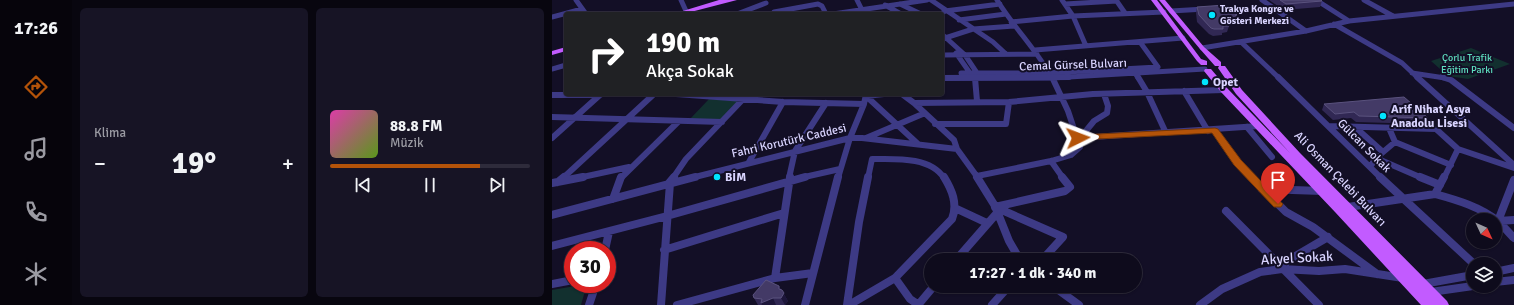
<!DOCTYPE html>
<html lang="tr">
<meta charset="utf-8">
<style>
body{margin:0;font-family:Signika,sans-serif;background:#171425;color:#f1f3f6;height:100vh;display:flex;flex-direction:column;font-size:15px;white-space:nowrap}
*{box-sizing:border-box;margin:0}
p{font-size:13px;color:#9b9ba3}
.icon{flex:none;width:22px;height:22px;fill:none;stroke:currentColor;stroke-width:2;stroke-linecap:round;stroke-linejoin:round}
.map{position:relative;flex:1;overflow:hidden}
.details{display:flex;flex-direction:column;gap:8px;padding:8px;background:#08060f;width:480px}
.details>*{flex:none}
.hud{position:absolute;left:12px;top:12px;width:380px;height:84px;border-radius:4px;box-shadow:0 1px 3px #0004,0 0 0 1px #2e2b3b;background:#202124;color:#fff;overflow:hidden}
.needle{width:26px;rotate:134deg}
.fabs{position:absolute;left:914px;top:213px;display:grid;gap:8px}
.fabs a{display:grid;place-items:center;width:36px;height:36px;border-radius:50%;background:#0e0b1c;box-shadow:0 1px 3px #0004,0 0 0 1px #2e2b3b;font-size:20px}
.speed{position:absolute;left:12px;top:241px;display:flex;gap:8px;font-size:20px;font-weight:700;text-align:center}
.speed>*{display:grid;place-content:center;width:52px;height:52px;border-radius:50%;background:#0e0b1c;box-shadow:0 1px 3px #0004,0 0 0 1px #2e2b3b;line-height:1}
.speed .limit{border:6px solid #d22;background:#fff;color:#111}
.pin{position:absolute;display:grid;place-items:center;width:34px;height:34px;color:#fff;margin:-41px -17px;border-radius:50% 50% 50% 0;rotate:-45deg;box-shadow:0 0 4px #0007}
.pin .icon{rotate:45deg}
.me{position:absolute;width:44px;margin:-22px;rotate:87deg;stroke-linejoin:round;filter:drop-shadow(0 0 3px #0008)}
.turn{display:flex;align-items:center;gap:14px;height:84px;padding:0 16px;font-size:18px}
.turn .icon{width:52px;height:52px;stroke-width:2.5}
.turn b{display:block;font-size:28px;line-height:34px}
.big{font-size:30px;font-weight:700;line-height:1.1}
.details .tile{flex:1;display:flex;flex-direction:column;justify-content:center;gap:6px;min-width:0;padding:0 14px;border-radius:6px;background:#171425}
.song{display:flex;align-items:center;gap:12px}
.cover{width:48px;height:48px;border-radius:6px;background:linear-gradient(135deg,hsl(320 70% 55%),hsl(90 70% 35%))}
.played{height:4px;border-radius:2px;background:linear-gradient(90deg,#b45309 75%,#2e2b3b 75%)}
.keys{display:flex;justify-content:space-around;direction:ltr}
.heat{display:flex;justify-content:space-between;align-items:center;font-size:22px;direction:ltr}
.details .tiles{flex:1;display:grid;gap:8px;grid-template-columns:repeat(2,1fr)}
.trip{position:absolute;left:372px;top:253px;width:218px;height:40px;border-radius:20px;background:#0e0b1c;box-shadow:0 1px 3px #0004,0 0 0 1px #2e2b3b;font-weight:700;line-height:40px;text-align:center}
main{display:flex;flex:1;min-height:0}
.tab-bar{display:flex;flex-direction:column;width:72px;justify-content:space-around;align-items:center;background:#06040b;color:#9b9ba3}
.tab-bar .icon{width:28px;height:28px}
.tab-bar .selected{color:#b45309}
.tab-bar b{font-size:18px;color:#f1f3f6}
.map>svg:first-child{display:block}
</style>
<main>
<nav class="tab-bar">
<b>17:26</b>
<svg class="icon selected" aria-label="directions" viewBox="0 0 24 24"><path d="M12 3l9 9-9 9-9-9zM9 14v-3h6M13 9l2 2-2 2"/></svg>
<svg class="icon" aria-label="music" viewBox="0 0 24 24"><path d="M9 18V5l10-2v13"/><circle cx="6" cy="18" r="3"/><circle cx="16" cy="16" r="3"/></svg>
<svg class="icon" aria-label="phone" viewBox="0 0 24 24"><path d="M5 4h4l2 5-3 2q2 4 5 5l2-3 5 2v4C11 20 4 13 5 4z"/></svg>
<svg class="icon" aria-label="climate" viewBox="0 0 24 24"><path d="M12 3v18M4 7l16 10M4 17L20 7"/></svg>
</nav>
<section class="details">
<div class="tiles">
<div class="tile"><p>Klima</p>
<div class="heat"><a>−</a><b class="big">19°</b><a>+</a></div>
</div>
<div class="tile">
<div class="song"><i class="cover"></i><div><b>88.8 FM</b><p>Müzik</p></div></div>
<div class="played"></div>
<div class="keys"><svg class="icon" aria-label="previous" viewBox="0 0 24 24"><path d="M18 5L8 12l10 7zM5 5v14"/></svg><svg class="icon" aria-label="pause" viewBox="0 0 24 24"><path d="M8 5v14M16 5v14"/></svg><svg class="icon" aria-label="next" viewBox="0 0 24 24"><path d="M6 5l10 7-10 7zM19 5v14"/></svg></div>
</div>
</div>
</section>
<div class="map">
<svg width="962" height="305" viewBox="0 0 962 305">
<rect width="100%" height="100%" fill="#130f26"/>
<!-- green -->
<path fill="#12302f" d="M919,48l39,16 -42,15 -20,-3 -17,-15z
M157,99l29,2 -19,20 -29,-2z
M35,284l-6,21h-29v-15z"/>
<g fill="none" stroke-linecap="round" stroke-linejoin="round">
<!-- minor-far2 -->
<path stroke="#3d3a85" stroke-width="5" d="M24,0l10,14
M129,0l5,11
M305,0l7,14
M379,0l62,42 13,12
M445,0c17,28 40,50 55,78
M510,0l11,16 13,30
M564,0l9,13
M710,0l44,31
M764,0l33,21
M812,0l29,16
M348,4l21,10
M513,4l52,-3
M333,5l16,9
M619,11l34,-2
M222,12l44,-8 4,2 4,8
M185,14l29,-11
M281,14l94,-14
M389,14l4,-3 55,-7
M0,17l30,-8
M407,20l47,-6
M459,22l62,-6 91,-4
M782,24l68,39 16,15
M392,36l21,19 12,18
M390,39l31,-10 41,-3
M588,42l18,25
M689,42l38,36
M650,48l104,-17 43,-10 165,-17
M483,50l148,-12
M404,53l14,20
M390,55l95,-1
M0,69l14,-4
M409,73h87l110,-6
M583,73l3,5
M860,73l33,5
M390,78h110l153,-9"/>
<!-- minor-far1 -->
<path stroke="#3d3a85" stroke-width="6" d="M586,77l9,15 19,41
M726,77l103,101
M865,77l97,88
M890,77l9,3 63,48
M390,78l127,-1
M423,78l2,23
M632,91l24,40
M124,94l107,8 81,2
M350,94l12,9 40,37 3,9
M0,95h48
M314,96l52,48
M314,96l18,-2
M362,103l95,-1 84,-8 131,-4
M0,117l170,5
M383,124h71l3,-22
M777,126l107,3 22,20 -14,29
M695,127l25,30
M803,127l28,25
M837,128l6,14 56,23
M663,130l22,33 15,15
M529,137l13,-16 13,-8 1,-7 -4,-12
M0,138l49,-44
M314,138l59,-25
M526,138l181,-12
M906,149l56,19
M824,158l46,20
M499,161l12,17
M197,162l34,-60
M818,167l6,-9 19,-16
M425,176l74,-15 20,-6 9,-8 -12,-36 -16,-34
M11,178l91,-84
M26,178l51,-11
M69,178l58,-57
M121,178l13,-19 62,-65
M139,178l159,-40h12l95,11 21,29
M237,178l6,-27 31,-48
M248,178l40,-9
M286,178l12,-40 14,-34 2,-10
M316,178l4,-19c22,0 58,-3 72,19"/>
<!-- minor -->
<path stroke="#3d3a85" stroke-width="8" d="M425,177l18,29 14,35 11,19
M699,177l35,35 27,15 64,47
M828,177l94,87
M868,177l20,8
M962,180l-16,41 16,-1
M6,182l6,-5
M0,183l31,-6
M117,183l5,-6
M710,189l60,2
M883,194c22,6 46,13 64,28 5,5 10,11 15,16
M61,199l8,-22
M443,207l70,-16 5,-4 -8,-10
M443,207l68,30 -21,23
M796,207l87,-13 9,-17
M405,209l30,14
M674,211l93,94
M0,215l143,-38
M0,246l115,-30 138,-39
M53,250l4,-18
M112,250l120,-37
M404,260l41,-47
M730,269l5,-8 41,-24
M943,272l19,-4
M223,278l15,-101
M343,278l15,21 9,6
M943,282l19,-2
M0,284l21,-4
M871,284l50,-9
M501,286l26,19
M879,292l42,-6
M37,305l7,-21
M109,305l9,-122
M125,305l98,-27 38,-5
M253,305l33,-128
M295,305l12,-83 9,-45
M297,305l46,-27 57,-59c6,-15 0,-29 -8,-42
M366,305l16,-19
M440,305l17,-19
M648,305l22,-16 38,-17 22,-3 37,2 26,-2 58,9"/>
<!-- major -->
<path fill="#c25bff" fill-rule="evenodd" d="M167,0h18l-54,14h-10z
M599,0h6l44,59 6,2v4h-6l-4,-4z
M607,0h6l39,47 17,15v4h-6l-15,-17z
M14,47v4l-14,4v-4z
M667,66h6l17,24 58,63 147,148 2,4h-28l-86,-93 -114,-120 -17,-21 1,-2h6l16,19 63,65 -54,-59 -18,-26z"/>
</g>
<!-- wall -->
<path fill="#312854" d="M717,0h52l1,1 -2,6 -36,3z
M645,7l40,8v1l2,2 -2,6h-10l2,2 -2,6 -5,1v2l-9,1 -4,-2 -12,-12 -1,-9z
M772,104l104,14 -4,6 -68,-2 -5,-4 -18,2 -11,-10z
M227,286l9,15 -3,4h-27l-4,-7z"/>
<!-- shaded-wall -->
<path fill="#1d163a" d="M227,286l9,15 -3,4 -4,-7 -2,-9z
M221,298l3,7h-14l-1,-2z"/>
<!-- building -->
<path fill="#433a66" stroke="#5a527e" d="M728,0h41l1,1 -36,3z
M673,5l12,10h-2l4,3 -19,-1 9,9h-6v3h-9l-3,-1 -12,-13 -2,-8z
M852,97l24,21 -69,-2 -5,-4 -19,2 -11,-10z
M214,280l13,6v3l3,1 2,3 -3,5h-8l-12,5 1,-4 -8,-1 -1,-3z"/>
<!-- route -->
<path fill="#b45309" stroke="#753606" d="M663,128l3,1 23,31 40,42 2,2 -2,3h-7l-40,-42 -22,-32 -134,7 -5,-2 5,-3z"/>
<!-- markers -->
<g fill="#00e5ff" stroke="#130f26" stroke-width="1.5">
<circle cx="660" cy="15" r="4"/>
<circle cx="653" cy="82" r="4"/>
<circle cx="831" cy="116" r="4"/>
<circle cx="165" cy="177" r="4"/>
</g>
<g text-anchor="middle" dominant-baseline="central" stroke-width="4" stroke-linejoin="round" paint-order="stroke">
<!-- far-poi labels -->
<g font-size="10" font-weight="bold" fill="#d9d4ff" stroke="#130f26" text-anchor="start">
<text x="668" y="9">Trakya Kongre ve<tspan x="668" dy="12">Gösteri Merkezi</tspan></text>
</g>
<!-- far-park labels -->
<g font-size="10" fill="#5fe0c0" stroke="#130f26">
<text x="915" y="58">Çorlu Trafik<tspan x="915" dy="12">Eğitim Parkı</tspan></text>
</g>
<!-- street labels -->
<g font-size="12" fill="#d9d4ff" stroke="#130f26">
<text transform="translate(521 65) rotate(-2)">Cemal Gürsel Bulvarı</text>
<text transform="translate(237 141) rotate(-13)">Fahri Korutürk Caddesi</text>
<text transform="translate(812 146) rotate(45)">Gülcan Sokak</text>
<text transform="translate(788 179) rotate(46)">Ali Osman Çelebi Bulvarı</text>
</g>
<!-- poi labels -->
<g font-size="12" font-weight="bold" fill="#d9d4ff" stroke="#130f26" text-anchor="start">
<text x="661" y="82">Opet</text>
<text x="839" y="109">Arif Nihat Asya<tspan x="839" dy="14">Anadolu Lİsesi</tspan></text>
<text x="173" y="177">BİM</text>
</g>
<!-- near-street labels -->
<g font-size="14" fill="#d9d4ff" stroke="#130f26">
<text transform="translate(745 258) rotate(-3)">Akyel Sokak</text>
</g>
</g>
</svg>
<div class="fabs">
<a><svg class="needle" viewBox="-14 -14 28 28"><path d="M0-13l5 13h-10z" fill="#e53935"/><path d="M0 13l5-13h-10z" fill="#9b9ba3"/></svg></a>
<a><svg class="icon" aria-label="layers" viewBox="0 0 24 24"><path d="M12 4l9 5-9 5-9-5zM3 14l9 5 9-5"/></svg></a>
</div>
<div class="speed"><div class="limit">30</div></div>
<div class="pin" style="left:726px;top:204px;background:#d93025"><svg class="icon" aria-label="arrive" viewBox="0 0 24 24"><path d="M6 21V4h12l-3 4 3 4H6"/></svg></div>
<svg class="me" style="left:526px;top:138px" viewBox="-20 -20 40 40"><path d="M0-17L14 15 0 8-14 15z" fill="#b45309" stroke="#fff" stroke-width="4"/></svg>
<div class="trip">17:27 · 1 dk · 340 m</div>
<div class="hud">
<div class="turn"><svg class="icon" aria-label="right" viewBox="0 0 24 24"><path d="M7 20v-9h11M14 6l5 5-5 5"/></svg><div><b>190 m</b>Akça Sokak</div></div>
</div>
</div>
</main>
